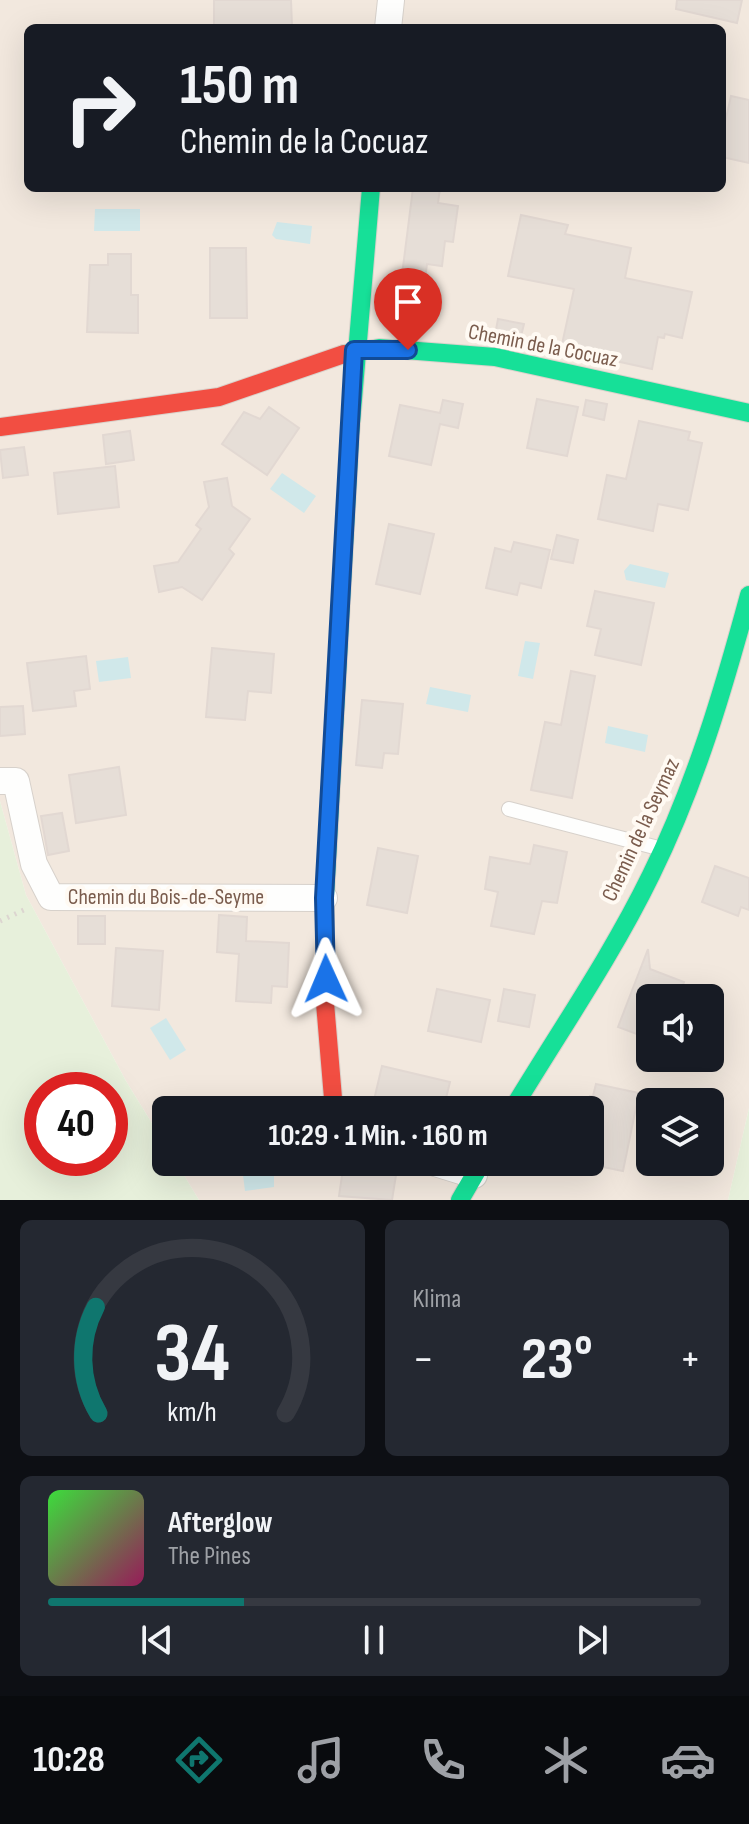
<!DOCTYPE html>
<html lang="de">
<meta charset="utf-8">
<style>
body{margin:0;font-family:"Sofia Sans Condensed",sans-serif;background:#242831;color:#f1f3f6;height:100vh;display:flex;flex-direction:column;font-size:30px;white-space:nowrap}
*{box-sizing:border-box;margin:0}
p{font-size:26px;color:#9ea1a6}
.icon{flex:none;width:44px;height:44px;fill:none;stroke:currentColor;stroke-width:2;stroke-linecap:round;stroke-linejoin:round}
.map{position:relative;height:1200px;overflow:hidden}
.side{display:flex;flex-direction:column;gap:20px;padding:20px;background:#0d0f14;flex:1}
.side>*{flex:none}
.hud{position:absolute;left:24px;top:24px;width:702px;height:168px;border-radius:12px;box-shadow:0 8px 32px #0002;background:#171b24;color:#f1f3f6;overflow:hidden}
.tools{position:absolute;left:636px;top:984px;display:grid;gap:16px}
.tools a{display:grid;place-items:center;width:88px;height:88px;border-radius:12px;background:#171b24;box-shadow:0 8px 32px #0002;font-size:40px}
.speed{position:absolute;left:24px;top:1072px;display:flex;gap:16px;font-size:40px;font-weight:700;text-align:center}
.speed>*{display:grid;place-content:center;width:104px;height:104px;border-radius:50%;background:#171b24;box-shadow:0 8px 32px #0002;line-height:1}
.speed .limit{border:12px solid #d22;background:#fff;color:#111}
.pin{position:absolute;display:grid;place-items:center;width:68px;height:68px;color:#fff;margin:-82px -34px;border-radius:50% 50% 50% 0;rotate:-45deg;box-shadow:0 0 8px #0007}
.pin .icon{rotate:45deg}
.me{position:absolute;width:88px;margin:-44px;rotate:359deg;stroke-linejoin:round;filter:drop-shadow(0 0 6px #0008)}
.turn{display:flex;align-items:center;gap:28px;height:168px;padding:0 24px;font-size:36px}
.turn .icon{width:104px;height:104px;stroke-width:2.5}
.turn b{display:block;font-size:56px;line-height:68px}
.big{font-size:60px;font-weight:700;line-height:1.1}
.side .widget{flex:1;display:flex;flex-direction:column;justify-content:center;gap:12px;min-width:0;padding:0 28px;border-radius:12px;background:#242831}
.side .dial{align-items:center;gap:0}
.dial svg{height:208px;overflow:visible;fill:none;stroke:#363941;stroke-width:7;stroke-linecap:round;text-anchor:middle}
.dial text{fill:#f1f3f6;stroke:none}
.song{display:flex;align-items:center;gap:24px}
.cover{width:96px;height:96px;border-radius:12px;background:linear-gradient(135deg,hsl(120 70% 55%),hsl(330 70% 35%))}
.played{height:8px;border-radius:4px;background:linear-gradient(90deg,#0f766e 30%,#363941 30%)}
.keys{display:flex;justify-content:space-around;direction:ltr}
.heat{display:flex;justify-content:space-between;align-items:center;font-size:44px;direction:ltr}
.side .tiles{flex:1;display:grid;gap:20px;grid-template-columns:1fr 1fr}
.widget:last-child{grid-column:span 2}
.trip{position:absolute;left:152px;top:1096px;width:452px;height:80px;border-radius:12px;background:#171b24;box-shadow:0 8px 32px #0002;font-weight:700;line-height:80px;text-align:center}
.tab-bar{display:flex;height:128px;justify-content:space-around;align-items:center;background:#090b0e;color:#9ea1a6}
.tab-bar .icon{width:56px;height:56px}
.tab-bar .on{color:#0f766e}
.tab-bar b{font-size:36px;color:#f1f3f6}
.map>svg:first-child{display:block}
</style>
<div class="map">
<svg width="749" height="1200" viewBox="0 0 749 1200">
<rect width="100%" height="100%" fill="#f9f5f0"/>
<!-- residential -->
<path fill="#f2e8de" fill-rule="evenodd" d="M0,0h749v1108l-21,92h-529l-23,-38h414v-52h-424v36l-40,-65 -100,-186 -26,-94zM28,28h694v160h-694zM650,998h60v60h-60zM650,1102h60v60h-60z"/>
<!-- green -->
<path fill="#e7f0db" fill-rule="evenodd" d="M0,801l26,94 100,186 40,65v16h10l23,38h-199zM42,1090h68v68h-68z
M749,1108v92h-21z"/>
<!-- water -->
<path fill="#d0e8ea" d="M95,209h45v22h-46z
M277,222l35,4 -2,18 -34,-5 -4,-4z
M282,473l34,23 -12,17 -34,-24z
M630,564l39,9 -4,15 -39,-8 -2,-9z
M525,641l15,2 -7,36 -15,-3z
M128,657l3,21 -32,4 -3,-21z
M430,687l41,8 -3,17 -42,-8z
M608,726l40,9 -3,17 -40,-9z
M166,1018l20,32 -16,10 -20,-32z
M263,1167l11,8v12l-29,4 -2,-16 18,-3z"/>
<!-- building -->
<path fill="#e6ded7" stroke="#e2d8d2" stroke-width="2" d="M214,0h77l1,27 -78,1z
M677,0h65l-5,23 -61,-14z
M731,96l18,4v63l-27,-6v-21z
M413,188h27l-2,15 20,3 -5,36 -8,-1 -3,25 -15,-2 -2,15 -23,-4z
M521,215l47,10 -3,9 66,14 -6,30 67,14 -10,46 -17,-4 -1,4 -6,-1 -6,32 -91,-20 13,-60 -66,-13z
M210,248h36l1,70h-37z
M108,254h23v41h7v38l-51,-1 3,-67h18z
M498,319l26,5 -4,16 -25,-5z
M537,399l41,8 -11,49 -40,-8z
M443,400l20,4 -5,24 -18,-4 -9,41 -42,-9 11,-51 40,8z
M586,400l21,4 -3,16 -21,-5z
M269,407l30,21 -32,47 -45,-31 22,-32 16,7z
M639,421l51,11 -2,8 14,3 -14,67 -30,-6 -5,27 -55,-12 9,-44 19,4z
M130,431l4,29 -28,4 -3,-29z
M24,447l4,28 -25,3 -3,-28z
M115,466l4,41 -61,7 -4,-41z
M227,478l5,28 18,13 -21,30 5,5 -32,46 -20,-13 -23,5 -5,-26 24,-4 23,-33 -5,-4 13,-18 -5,-25z
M389,524l45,10 -14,60 -44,-10z
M557,535l21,5 -5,23 -22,-4z
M514,542l36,8 -9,38 -21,-5 -3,12 -31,-7 9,-40 16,4z
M595,591l59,12 -13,62 -46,-10 6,-26 -14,-3z
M212,648l62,6 -3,39 -23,-2 -3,29 -39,-3z
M86,656l4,33 -16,2 2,15 -43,5 -6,-48z
M571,671l24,5 -23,122 -41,-8 14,-68 16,3z
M362,700l41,4 -5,50 -14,-1 -2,15 -26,-3z
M23,706l2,28 -25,2v-29z
M119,767l7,48 -50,8 -7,-48z
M62,813l7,38 -21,4 -7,-39z
M534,845l33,7 -10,51 -15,-2 -8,33 -43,-8 7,-34 -13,-3 5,-32 40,7z
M378,848l40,8 -11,57 -40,-8z
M715,866l34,12v32l-8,-3 -3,9 -36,-14z
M219,915l28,2 -1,24 43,2 -2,44 -15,-1 -1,17 -35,-2 3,-47 -22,-2z
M78,916h27v28h-27z
M116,948l47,3 -4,59 -47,-4z
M648,949l2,20 34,13 -6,16h-28v41l-32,-12z
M437,989l53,11 -9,42 -53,-11z
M504,989l31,6 -6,32 -31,-6z
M382,1066l68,16 -7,28h-27l-42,-10z
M596,1084l43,9 -16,78 -35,-7 2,-68h3z
M344,1162l53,7 -5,31 -53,-4z"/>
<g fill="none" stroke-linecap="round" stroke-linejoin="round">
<!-- lane casing -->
<g stroke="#d7d1cb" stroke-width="16">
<path id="lane" d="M509,809l153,40"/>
</g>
<!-- street casing -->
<g stroke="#d7d1cb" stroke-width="28">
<path id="street" d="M388,28l3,-28
M0,781h16l18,83 17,33 273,1
M432,1162l42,13"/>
</g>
<!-- fast casing -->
<g stroke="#d9d2cb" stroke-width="20">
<path id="fast" d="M344,354l35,-6 116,9 254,56
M325,896l25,-461 21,-247
M512,1110c47,-78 99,-153 139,-235 44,-89 72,-184 98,-280
M460,1200l22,-38"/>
</g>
<!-- jam casing -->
<g stroke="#d9d2cb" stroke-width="20">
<path id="jam" d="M0,427l219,-30 125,-43
M325,896v107l9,107"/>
</g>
<!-- path -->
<path stroke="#dcd5d0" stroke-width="5" stroke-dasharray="2 6" stroke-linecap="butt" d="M0,921l28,-13"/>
<!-- lane -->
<use href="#lane" stroke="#fefefd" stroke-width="14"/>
<!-- street -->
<use href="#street" stroke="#fefefd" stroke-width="26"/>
<!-- fast -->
<use href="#fast" stroke="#16e098" stroke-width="18"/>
<!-- jam -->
<use href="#jam" stroke="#f24e42" stroke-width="18"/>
</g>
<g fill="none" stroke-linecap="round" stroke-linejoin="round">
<!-- route casing -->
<g stroke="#114b97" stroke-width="20">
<path id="route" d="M326,979l-2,-81 30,-548h54"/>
</g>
<!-- route -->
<use href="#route" stroke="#1a73e8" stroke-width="14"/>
</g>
<g text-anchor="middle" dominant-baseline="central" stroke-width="8" stroke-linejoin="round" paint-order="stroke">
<!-- street labels -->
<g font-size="22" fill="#7a5c4d" stroke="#fffaf3">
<text transform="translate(543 346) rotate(11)">Chemin de la Cocuaz</text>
<text transform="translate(641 830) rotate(-65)">Chemin de la Seymaz</text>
<text x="166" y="897">Chemin du Bois-de-Seyme</text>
</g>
</g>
</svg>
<div class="tools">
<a><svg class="icon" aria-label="sound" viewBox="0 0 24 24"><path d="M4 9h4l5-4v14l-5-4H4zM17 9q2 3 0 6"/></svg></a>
<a><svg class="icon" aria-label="layers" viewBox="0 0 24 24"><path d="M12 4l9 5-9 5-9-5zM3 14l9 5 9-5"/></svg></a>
</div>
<div class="speed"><div class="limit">40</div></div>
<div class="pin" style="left:408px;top:350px;background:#d93025"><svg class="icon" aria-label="arrive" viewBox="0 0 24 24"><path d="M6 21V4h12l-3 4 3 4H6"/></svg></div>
<svg class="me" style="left:326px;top:979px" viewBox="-20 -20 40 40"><path d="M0-17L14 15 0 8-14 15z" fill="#1a73e8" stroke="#fff" stroke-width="4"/></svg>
<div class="trip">10:29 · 1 Min. · 160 m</div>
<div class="hud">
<div class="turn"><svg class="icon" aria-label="right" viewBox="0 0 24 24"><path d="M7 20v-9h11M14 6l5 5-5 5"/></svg><div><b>150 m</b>Chemin de la Cocuaz</div></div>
</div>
</div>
<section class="side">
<div class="tiles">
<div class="widget dial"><svg viewBox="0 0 100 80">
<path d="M14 69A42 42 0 1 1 86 69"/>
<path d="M14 69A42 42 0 0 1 13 28" stroke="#0f766e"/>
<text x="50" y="56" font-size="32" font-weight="700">34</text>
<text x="50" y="72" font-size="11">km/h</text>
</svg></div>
<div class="widget"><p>Klima</p>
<div class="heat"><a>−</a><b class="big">23°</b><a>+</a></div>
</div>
<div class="widget">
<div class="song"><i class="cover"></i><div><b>Afterglow</b><p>The Pines</p></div></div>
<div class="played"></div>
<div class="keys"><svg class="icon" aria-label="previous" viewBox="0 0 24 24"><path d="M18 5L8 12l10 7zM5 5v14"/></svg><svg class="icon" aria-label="pause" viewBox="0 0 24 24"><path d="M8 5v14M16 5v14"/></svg><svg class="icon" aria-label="next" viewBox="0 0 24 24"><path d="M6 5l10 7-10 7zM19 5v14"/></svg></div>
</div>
</div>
</section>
<nav class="tab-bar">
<b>10:28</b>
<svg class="icon on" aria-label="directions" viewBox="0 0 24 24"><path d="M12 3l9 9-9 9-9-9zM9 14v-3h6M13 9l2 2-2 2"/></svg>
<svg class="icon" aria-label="music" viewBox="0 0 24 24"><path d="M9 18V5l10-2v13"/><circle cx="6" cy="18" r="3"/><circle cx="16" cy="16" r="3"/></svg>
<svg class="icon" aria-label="phone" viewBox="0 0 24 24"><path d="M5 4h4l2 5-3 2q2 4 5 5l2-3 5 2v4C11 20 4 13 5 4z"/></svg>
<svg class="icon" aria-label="climate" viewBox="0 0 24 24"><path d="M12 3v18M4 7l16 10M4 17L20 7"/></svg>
<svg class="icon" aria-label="car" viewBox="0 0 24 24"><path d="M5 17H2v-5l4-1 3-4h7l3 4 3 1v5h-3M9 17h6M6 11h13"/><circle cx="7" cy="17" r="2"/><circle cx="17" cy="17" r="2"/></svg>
</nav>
